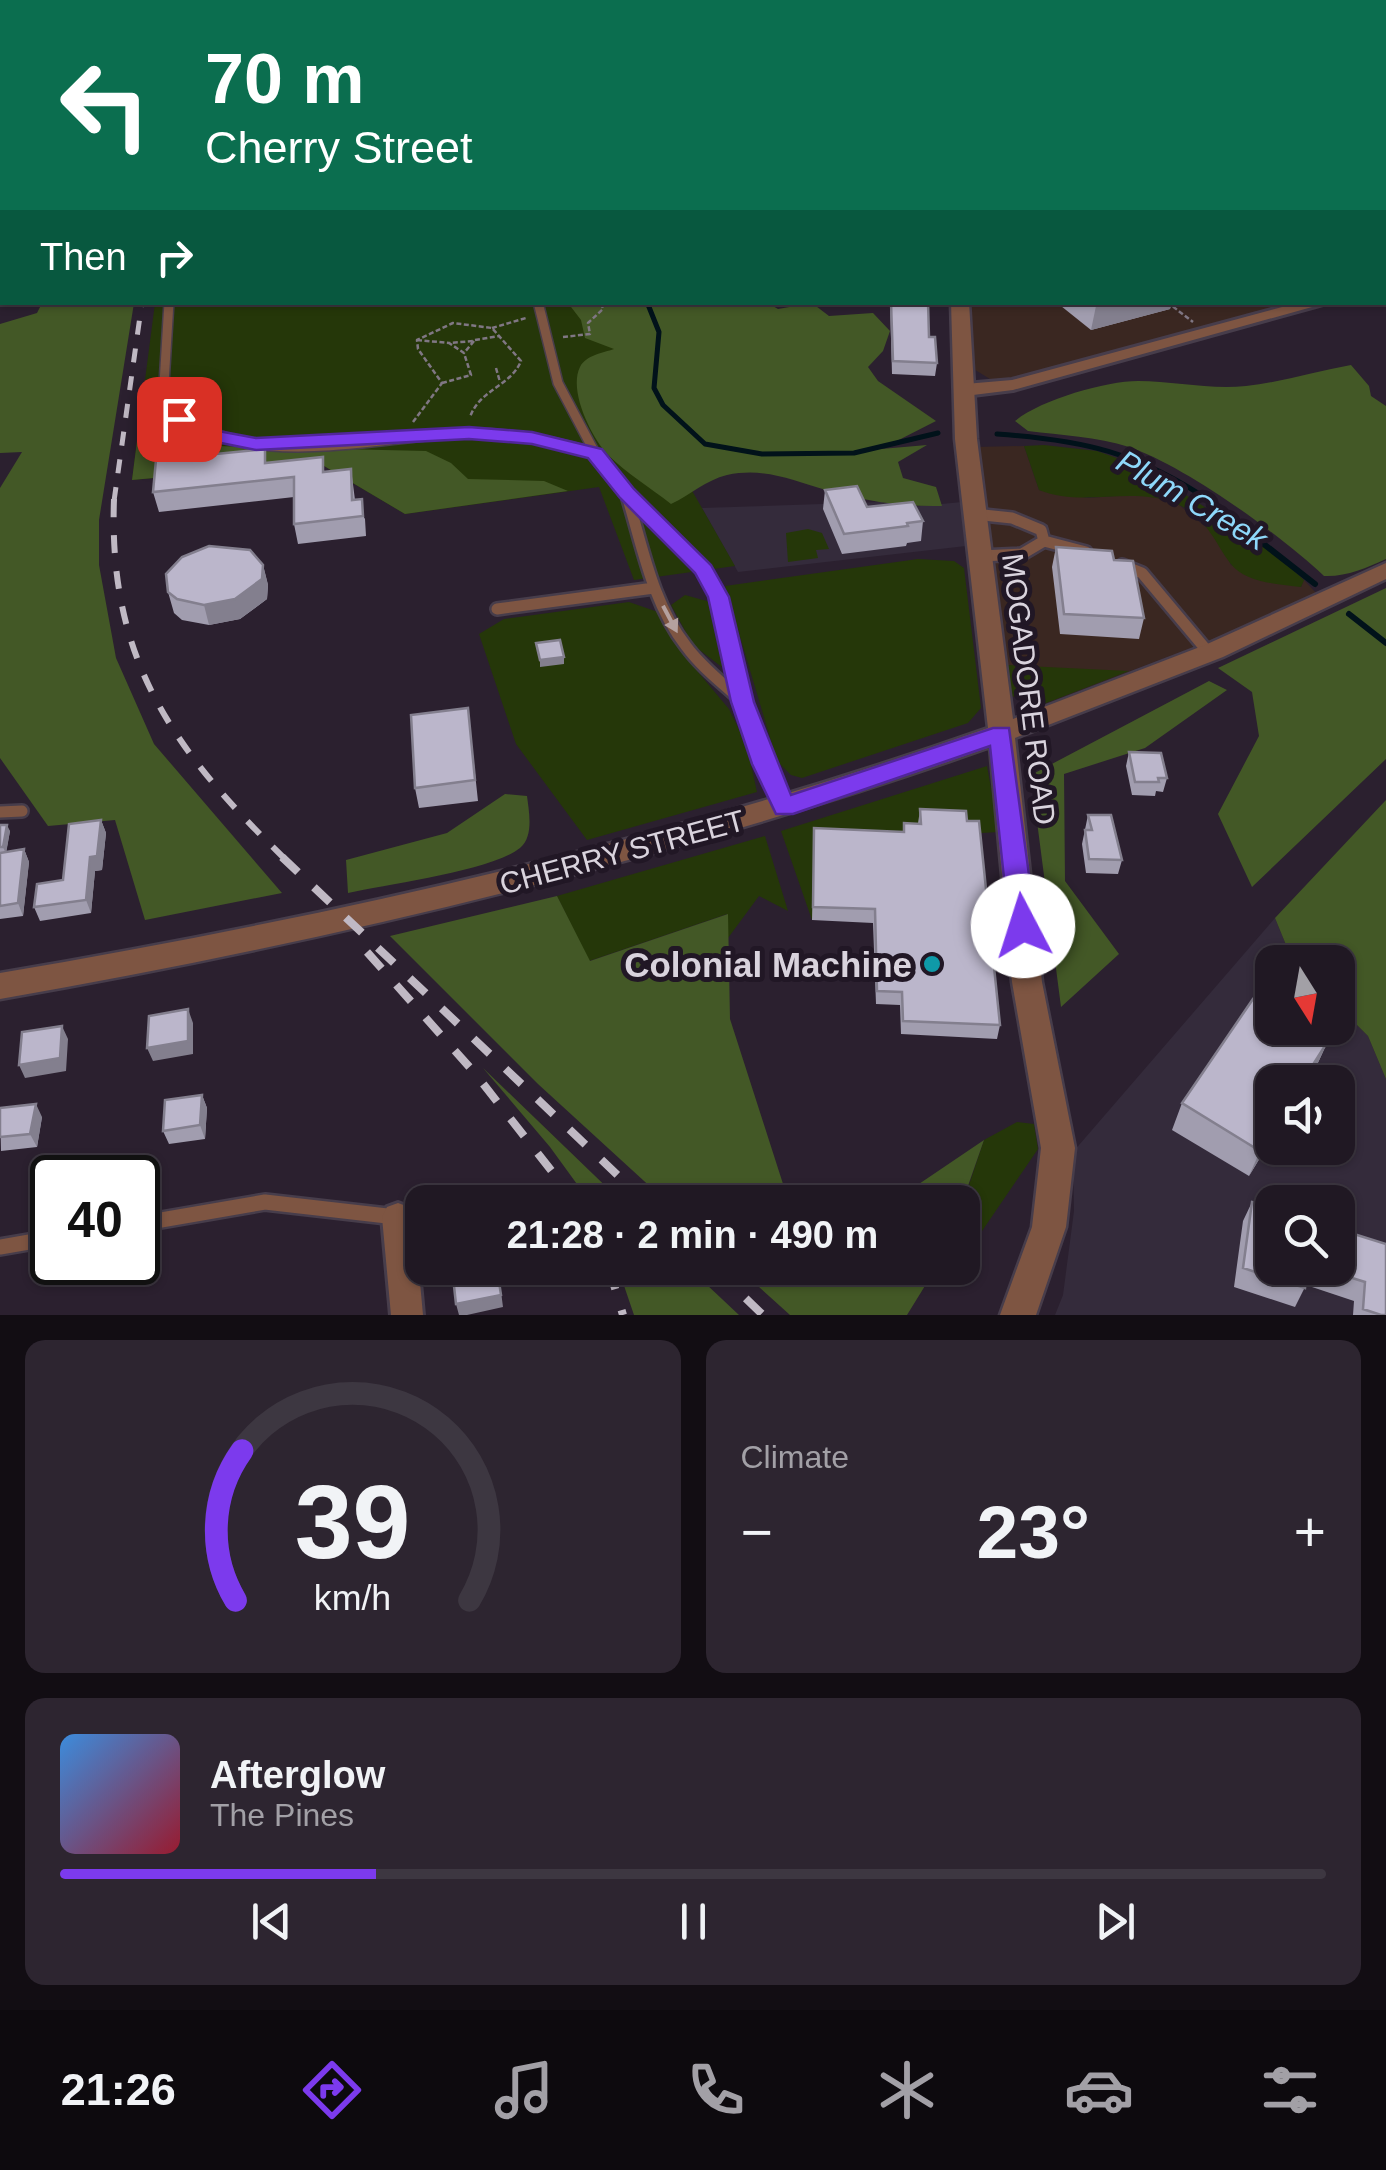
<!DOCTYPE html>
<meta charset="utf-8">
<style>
body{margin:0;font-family:Helvetica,sans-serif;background:#2d2530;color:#f1f3f6;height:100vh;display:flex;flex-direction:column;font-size:38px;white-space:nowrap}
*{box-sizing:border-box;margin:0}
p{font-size:32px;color:#a2a0a6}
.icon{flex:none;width:55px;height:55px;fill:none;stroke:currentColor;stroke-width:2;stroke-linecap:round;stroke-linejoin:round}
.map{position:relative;height:1315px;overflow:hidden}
.details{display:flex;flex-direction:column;gap:25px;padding:25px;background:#120d13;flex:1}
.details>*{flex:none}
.guide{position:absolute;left:0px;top:0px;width:1388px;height:305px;box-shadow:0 2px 8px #0004,0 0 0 2px #3d3741;background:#0b6e4f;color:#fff;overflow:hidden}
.needle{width:65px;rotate:169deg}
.controls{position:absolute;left:1255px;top:945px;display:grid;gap:20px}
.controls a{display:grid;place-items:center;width:100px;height:100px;border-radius:20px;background:#201823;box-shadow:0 2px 8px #0004,0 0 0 2px #3d3741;font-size:50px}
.speed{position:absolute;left:30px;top:1155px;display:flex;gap:20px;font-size:50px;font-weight:700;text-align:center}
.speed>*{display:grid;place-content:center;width:130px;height:130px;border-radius:50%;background:#201823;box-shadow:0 2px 8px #0004,0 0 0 2px #3d3741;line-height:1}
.speed .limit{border:5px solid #111;border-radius:15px;background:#fff;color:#111}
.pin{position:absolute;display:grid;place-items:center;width:85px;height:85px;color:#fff;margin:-42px;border-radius:20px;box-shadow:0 5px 15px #0006}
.me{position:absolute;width:110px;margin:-55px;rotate:355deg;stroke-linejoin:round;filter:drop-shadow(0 0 8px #0008)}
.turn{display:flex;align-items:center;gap:35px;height:210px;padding:0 40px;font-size:45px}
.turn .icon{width:130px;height:130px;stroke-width:2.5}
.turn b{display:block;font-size:70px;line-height:85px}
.then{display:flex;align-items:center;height:95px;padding:0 40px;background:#0003;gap:20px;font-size:38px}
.big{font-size:75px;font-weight:800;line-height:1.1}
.details .tile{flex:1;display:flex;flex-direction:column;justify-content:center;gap:15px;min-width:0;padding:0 35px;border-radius:20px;background:#2d2530}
.details .dial{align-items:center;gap:0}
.dial svg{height:260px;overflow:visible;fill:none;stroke:#3d3741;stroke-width:7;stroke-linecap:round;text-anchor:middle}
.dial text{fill:#f1f3f6;stroke:none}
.song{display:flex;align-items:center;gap:30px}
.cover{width:120px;height:120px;border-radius:15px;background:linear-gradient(135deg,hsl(210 70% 55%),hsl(350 70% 35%))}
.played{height:10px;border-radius:5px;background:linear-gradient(90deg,#7c3aed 25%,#3d3741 25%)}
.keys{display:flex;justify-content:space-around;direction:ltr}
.heat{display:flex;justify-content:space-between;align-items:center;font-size:55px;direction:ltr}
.details .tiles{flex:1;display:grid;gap:25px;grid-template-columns:1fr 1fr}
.tile:last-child{grid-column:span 2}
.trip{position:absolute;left:405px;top:1185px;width:575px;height:100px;border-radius:20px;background:#201823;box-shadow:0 2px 8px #0004,0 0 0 2px #3d3741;font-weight:800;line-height:100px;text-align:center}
.tab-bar{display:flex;height:160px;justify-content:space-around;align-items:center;background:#0d0a0e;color:#a2a0a6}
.tab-bar .icon{width:70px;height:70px}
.tab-bar .selected{color:#7c3aed}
.tab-bar b{font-size:45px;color:#f1f3f6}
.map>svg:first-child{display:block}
</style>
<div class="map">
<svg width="1386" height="1315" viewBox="0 0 1386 1315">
<rect width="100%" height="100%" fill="#2b202f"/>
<!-- commercial -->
<path fill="#342b3b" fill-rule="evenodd" d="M882,502l29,5 51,-5 4,44 -228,26 -36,-64z
M1275,918l18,44h-21v66h66v-22l30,30 18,43v236h-331l8,-20 11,-84 -1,-59zM1272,1082h66v66h-66zM1272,1202h66v66h-66z"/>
<!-- industrial -->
<path fill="#3a2721" d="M970,303h352l-263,70 -53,8 -16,-2 -18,-11z
M1024,446l15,44 49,8 55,-4 35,10 40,33 13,28 70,22 3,-7 12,13 -75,36 -200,76 -29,-9 -16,-83 -21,-166z"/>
<!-- green -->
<path fill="#253709" d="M155,303h473l5,84 102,179 -101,14 -35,-93 -194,27 -86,-51 -187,17z
M1044,445l53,6 45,16 127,81 35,32 -3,7c-23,-3 -56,-4 -71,-24 -16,-22 -25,-49 -56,-60 -44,-17 -91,5 -135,-13l-15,-44z
M808,529l14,4 7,16 -13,1 2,8 -30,4 -2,-29z
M918,559l36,2 10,7 17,140 -13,15 -166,55 -11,-3 -14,-14 -52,-175z
M685,595l29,8 16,57 -7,8 -30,-23 -22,-40z
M629,602l29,10 30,48 41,49 18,37 10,46 -170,48 -71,-96 -37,-110 25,-15z
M1008,665l121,6 -88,34 -29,-9 -5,-12z
M987,766l12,66 -35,2 -46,-10 -106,96 -31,-89z
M765,836l23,75 -29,-15 -31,42 -1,-24 -138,47 -32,-65z
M1017,1122l17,2 4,25 -75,110v-56l21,-63z"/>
<!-- forest -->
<path fill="#435826" d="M766,302l12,7 34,-6 17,13 44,-3 17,18 -7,20 -15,16 10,14 58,40 -55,28 46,-4 -29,17 5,16 33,9 6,19c-39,1 -78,-5 -116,-16 -34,-10 -62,-23 -99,-15 -21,5 -37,20 -56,29 -20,-16 -45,-31 -63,-49 -16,-17 -40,-64 -28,-88 6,-12 23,-14 34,-18l-29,-11 -4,-18 -13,-17z
M42,303h92l-35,217v45l17,93 38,86 128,149 -137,27 -30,-100 -67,6 -48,-68v-270l22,-36 -22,1v-129l37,-11z
M1351,365l18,21 2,10 15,10v153c-20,9 -40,18 -62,17 -45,-42 -137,-109 -195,-129 -32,-10 -68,-12 -101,-16l-13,-10c25,-21 91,-40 123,-40 36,0 72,9 108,5 36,-4 71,-15 105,-21z
M138,433l29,6 6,6 253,6 25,12 17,16 76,2 24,10 -163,23 -86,-51 -187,17z
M1386,588v171l-134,128 -34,-73 41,-78 -7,-44 -34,-24z
M1209,681l18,9 -82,58 -81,26 1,107 54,73 -58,53 -30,-232z
M505,794l22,2c2,16 7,40 -7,52 -29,23 -132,36 -172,45l-2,-33 101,-27z
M1386,800v279l-18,-43 -30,-30v-44h-45l-18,-44z
M557,896l33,65 138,-47 2,105 54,168 48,15h-165l-129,-118 -148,-148z
M483,1068l139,134h-32l-40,-55z
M984,1140l-22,63 -100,-1 51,-14z
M618,1268h71l50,47h-105z
M738,1268h198l-29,47h-117z"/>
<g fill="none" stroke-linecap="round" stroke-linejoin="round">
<!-- stream-far2 -->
<path stroke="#01121a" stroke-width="4" d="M360,0l5,2"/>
<!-- stream-far1 -->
<path stroke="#01121a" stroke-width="5" d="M647,302l12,30 -5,56 9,17 42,39 57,10 92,-1 84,-20
M997,434c85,6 141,18 213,67"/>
<!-- stream -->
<path stroke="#01121a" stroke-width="6" d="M1206,499l109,85
M1349,614l37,29"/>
<!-- service-far2 casing -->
<g stroke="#473d4b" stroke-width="12">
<path id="service-far2" d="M169,302l-6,98c76,78 206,36 303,33 44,-1 87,8 129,20l-37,-70 -20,-81
M595,453l39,48
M628,497l1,4"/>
</g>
<!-- service-far1 casing -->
<g stroke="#473d4b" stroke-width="16">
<path id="service-far1" d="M628,499c15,50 25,105 58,147 16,22 38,38 57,56
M632,499l72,70 14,28 25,105 41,104
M974,514l38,4 29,12 3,11 -22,13 -42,2
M1044,541l42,11
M1122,565l20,8 67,80
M497,609l157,-21
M0,812l22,-1"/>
</g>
<!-- service casing -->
<g stroke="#473d4b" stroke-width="20">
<path id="service" d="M138,1224l127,-22 131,15
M0,1247l52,-9"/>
</g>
<!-- minor casing -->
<g stroke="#473d4b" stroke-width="6">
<path id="minor" d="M1385,280h1v10h-1z
M1301,302h29l-317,88 -48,6 -9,-6 9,-6 47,-4z
M398,1203l11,4 5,10 9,98h-32l-9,-98 5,-10z"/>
</g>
<!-- tertiary casing -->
<g stroke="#473d4b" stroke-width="5">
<path id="tertiary" d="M927,0h14v2h-14z
M951,302h18l8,137 36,280 192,-74 181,-82v16l-163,78 -208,81 27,244 33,166 -9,79 -30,88h-36l32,-88 9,-79 -29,-166 -22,-235c-322,114 -654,193 -990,252v-26c335,-57 667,-132 988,-245l-33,-289z"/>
</g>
<!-- path -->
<path stroke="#807784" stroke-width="2.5" stroke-dasharray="5 2.5" stroke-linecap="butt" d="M1167,302l26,20
M492,328l34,-10
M563,337l27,-3 -2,-11 15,-14 -2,-7
M417,340l32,3
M475,340l24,-4
M474,341l-10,12 -15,-10z
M496,368l4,14
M442,383l29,-8 -7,-22
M413,422l29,-39 -24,-34 -1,-9 36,-17 39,5 29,33c-10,25 -41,28 -51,56"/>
<!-- service-far2 -->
<use href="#service-far2" stroke="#7e5542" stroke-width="9"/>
<!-- service-far1 -->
<use href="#service-far1" stroke="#7e5542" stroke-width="11"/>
<!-- service -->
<use href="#service" stroke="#7e5542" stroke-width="15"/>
<!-- minor -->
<use href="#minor" fill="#7e5542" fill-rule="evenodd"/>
<!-- tertiary -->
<use href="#tertiary" fill="#7e5542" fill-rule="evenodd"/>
<!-- rail-far2 -->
<path stroke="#c0b9c4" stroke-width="5" stroke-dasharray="14 14" stroke-linecap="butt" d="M114,501l28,-199"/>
<!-- rail-far1 -->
<path stroke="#c0b9c4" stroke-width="6" stroke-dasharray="18 18" stroke-linecap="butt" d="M114,499c-6,161 59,251 171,360"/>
<!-- rail -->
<path stroke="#c0b9c4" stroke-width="8" stroke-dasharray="22 22" stroke-linecap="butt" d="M282,857l364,345
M367,952l106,119 103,131
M609,1268l14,47
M714,1268l49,47"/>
</g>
<!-- wall -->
<path fill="#a19daf" d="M1232,0h51l3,2h-51z
M1330,0h56v42l-1,-40h-52z
M890,302h38l1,35 8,26 -2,13 -43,-2z
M1056,302h116l-2,7 -79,21z
M268,463l58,9 25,-3 4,31 10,19 1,17 -68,8 -4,-20v-27l-135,15 -6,-20z
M825,490l42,17 56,14 -2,20 -14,2 -1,3 -64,8 -19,-45z
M1056,547l58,13 30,58 -5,21 -79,-5 -8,-67z
M263,565l5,20 -1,14 -27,20 -31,6 -27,-5 -8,-7 -6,-21z
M468,708l10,93 -59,7 -4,-20z
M1129,752l38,26 -4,14 -7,-1 -1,5 -23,-1 -6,-29z
M920,809l80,216 -3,14 -96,-5 -1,-29 -24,-1 -3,-81 -61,-3 2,-92 89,4 1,-9 14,1z
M1088,815l34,45 -4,14 -32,-1 -4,-29z
M101,820l5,13 -4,37 -7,1 -4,42 -51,8 -6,-14 29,-27z
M0,825l10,6 -4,21 18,-3 5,13 -6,54 -23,3z
M1328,1041l-12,26 -44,15v56l-23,38 -77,-46 10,-27z
M202,1095l5,13 -2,31 -36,5 -6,-13z
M0,1108l42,9 -5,30 -36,4z
M1252,1202l20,66h66v-39l48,86h-33l1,-14 -48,-16 -11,22 -61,-20 9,-66z"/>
<!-- shaded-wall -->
<path fill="#837f8e" d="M800,0h58v2h-58z
M1109,302h63l-2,7 -79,21 5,-24z
M263,565l5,20 -1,14 -27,20 -31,6 -5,-20z
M564,657v7l-24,3v-7z
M101,820l5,13 -4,37 -7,1 -4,42 -5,-13 4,-43z
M7,825l3,6 -4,23 -3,-7z
M24,849l5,13 -6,54 -5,-13z
M188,1009l5,14v31l-40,7 -6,-13z
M62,1026l6,13 -2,32 -41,7 -6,-13z
M1328,1041l-12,26 -9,15h-5z
M202,1095l5,13 -2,31 -5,-14z
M36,1104l6,13 -5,30 -7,-13z
M1272,1130v8l-23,38 11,-25z
M498,1268l5,39 -36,8h-8l-3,-11z"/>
<!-- building -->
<path fill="#bbb6cb" stroke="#837f8e" stroke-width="2.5" d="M861,0h15l2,2h-16z
M965,0h54l1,2h-54z
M1119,0h50l3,2h-83z
M1252,0h31l3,2h-30z
M1359,0h27v20l-1,-18h-23z
M891,302h37l1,35h6l2,26 -44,-2z
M265,449v14l58,-6v15l28,-3 1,31 10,-1 1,17 -69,8v-47l-141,15 3,-32z
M857,486l10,21 46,-5 10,19 -16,2 1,3 -64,8 -19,-44z
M209,546l41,4 13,15 -1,14 -27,20 -31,6 -27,-6 -9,-7 -2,-18 16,-17z
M1056,547l56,4 2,9 19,1 11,57 -80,-4z
M560,640l4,17 -24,3 -4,-17z
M468,708l7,72 -60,8 -4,-73z
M1129,752l32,1 6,25h-9l1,4h-24z
M920,809l46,2 1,10h12l21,204 -97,-4 -1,-29 -25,-1 -2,-82 -62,-2 1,-79 90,4v-9l17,1z
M1088,815h23l11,45 -33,-1 -4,-29h7z
M101,820l-4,36 -7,1 -4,43 -52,7 3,-23 26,-4 6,-56z
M0,825h7l-4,22h-3z
M24,849l-6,54 -18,3v-53z
M1253,999l19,10v19h33l23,13 -26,41h-30v48l-12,21 -78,-48z
M188,1009v32l-41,7 2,-32z
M62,1026l-2,32 -41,7 3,-33z
M202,1095l-2,30 -37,6 2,-31z
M36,1104l-6,30 -30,3v-29z
M1252,1202l20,6v60h35l-2,20 -62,-20z
M1338,1229l48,15v71h-5l-18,-6 2,-27 -45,-14h18z
M452,1268h45l4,27 -45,9z"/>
<!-- one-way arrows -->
<defs><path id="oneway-solid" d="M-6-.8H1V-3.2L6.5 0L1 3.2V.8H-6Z" transform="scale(2.5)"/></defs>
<use fill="#b5a19f" href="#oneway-solid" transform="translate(670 619) rotate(62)"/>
<!-- route -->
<path fill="#7c3aed" stroke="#51269a" stroke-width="2.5" d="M179,413l34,17 43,8 213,-11 63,5 70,17 32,40 77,76 18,32 25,105 37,93 202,-67h16l27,198 -4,8 -9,3 -14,-11 -19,-180 -197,68h-17l-24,-50 -21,-62 -23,-105 -13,-24 -75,-75 -32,-40 -56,-14 -63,-5 -213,11 -55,-11 -29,-16 -3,-4z"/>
<!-- markers -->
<circle fill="#0f9aa8" stroke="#211725" stroke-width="4" cx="932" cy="964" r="10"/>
<g text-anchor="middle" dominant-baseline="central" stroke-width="10" stroke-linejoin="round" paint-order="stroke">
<!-- street labels -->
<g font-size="30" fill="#d9d3dd" stroke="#211725">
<text transform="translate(1029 689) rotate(83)">MOGADORE ROAD</text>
<text transform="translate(622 852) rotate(-15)">CHERRY STREET</text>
</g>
<!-- water labels -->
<g font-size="32" font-style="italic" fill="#8ed8fa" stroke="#211725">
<text transform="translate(1192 500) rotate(30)">Plum Creek</text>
</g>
<!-- near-poi labels -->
<g font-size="35" font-weight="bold" fill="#d9d3dd" stroke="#211725" text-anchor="end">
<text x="912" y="964">Colonial Machine</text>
</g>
</g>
</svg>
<div class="controls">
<a><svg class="needle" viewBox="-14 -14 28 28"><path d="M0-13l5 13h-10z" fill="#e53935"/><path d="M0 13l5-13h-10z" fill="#a2a0a6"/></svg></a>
<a><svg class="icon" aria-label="sound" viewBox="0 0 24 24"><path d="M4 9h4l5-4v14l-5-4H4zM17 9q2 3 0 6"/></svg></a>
<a><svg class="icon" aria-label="search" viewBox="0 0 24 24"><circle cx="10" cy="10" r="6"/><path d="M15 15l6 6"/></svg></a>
</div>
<div class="speed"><div class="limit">40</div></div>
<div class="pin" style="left:179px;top:419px;background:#d93025"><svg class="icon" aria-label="arrive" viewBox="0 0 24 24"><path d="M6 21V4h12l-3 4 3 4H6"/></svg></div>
<svg class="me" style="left:1023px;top:926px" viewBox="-20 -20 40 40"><circle r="19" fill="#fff"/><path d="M0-13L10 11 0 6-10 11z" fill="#7c3aed"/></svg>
<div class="trip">21:28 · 2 min · 490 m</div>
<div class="guide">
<div class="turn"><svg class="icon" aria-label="left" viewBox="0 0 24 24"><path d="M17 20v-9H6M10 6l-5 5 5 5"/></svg><div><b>70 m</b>Cherry Street</div></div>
<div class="then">Then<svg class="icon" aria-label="right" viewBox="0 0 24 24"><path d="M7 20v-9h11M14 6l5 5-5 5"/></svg></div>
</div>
</div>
<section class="details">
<div class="tiles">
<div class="tile dial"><svg viewBox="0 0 100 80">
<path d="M14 69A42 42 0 1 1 86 69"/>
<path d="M14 69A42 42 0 0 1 16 23" stroke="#7c3aed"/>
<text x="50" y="56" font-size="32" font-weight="700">39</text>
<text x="50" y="72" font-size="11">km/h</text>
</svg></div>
<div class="tile"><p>Climate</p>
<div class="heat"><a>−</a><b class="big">23°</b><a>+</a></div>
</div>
<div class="tile">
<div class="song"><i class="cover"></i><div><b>Afterglow</b><p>The Pines</p></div></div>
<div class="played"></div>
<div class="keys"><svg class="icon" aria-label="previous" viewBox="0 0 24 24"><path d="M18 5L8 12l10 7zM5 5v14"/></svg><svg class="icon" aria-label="pause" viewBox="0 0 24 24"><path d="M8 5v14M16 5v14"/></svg><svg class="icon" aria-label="next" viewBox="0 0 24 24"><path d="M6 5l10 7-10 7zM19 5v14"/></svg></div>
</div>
</div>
</section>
<nav class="tab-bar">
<b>21:26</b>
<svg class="icon selected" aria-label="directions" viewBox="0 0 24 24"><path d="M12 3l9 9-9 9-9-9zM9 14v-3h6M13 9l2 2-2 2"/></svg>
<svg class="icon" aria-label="music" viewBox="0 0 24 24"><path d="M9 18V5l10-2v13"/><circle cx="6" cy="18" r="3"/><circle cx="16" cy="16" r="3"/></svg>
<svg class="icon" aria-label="phone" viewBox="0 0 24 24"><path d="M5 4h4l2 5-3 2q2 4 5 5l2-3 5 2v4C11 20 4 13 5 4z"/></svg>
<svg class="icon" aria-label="climate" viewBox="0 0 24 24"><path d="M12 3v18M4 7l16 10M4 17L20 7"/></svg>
<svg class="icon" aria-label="car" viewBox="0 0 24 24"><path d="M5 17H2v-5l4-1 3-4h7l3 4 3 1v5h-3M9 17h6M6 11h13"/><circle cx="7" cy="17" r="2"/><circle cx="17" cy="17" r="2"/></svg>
<svg class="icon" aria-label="filters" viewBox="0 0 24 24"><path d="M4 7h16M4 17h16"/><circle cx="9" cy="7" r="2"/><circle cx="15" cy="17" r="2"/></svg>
</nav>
